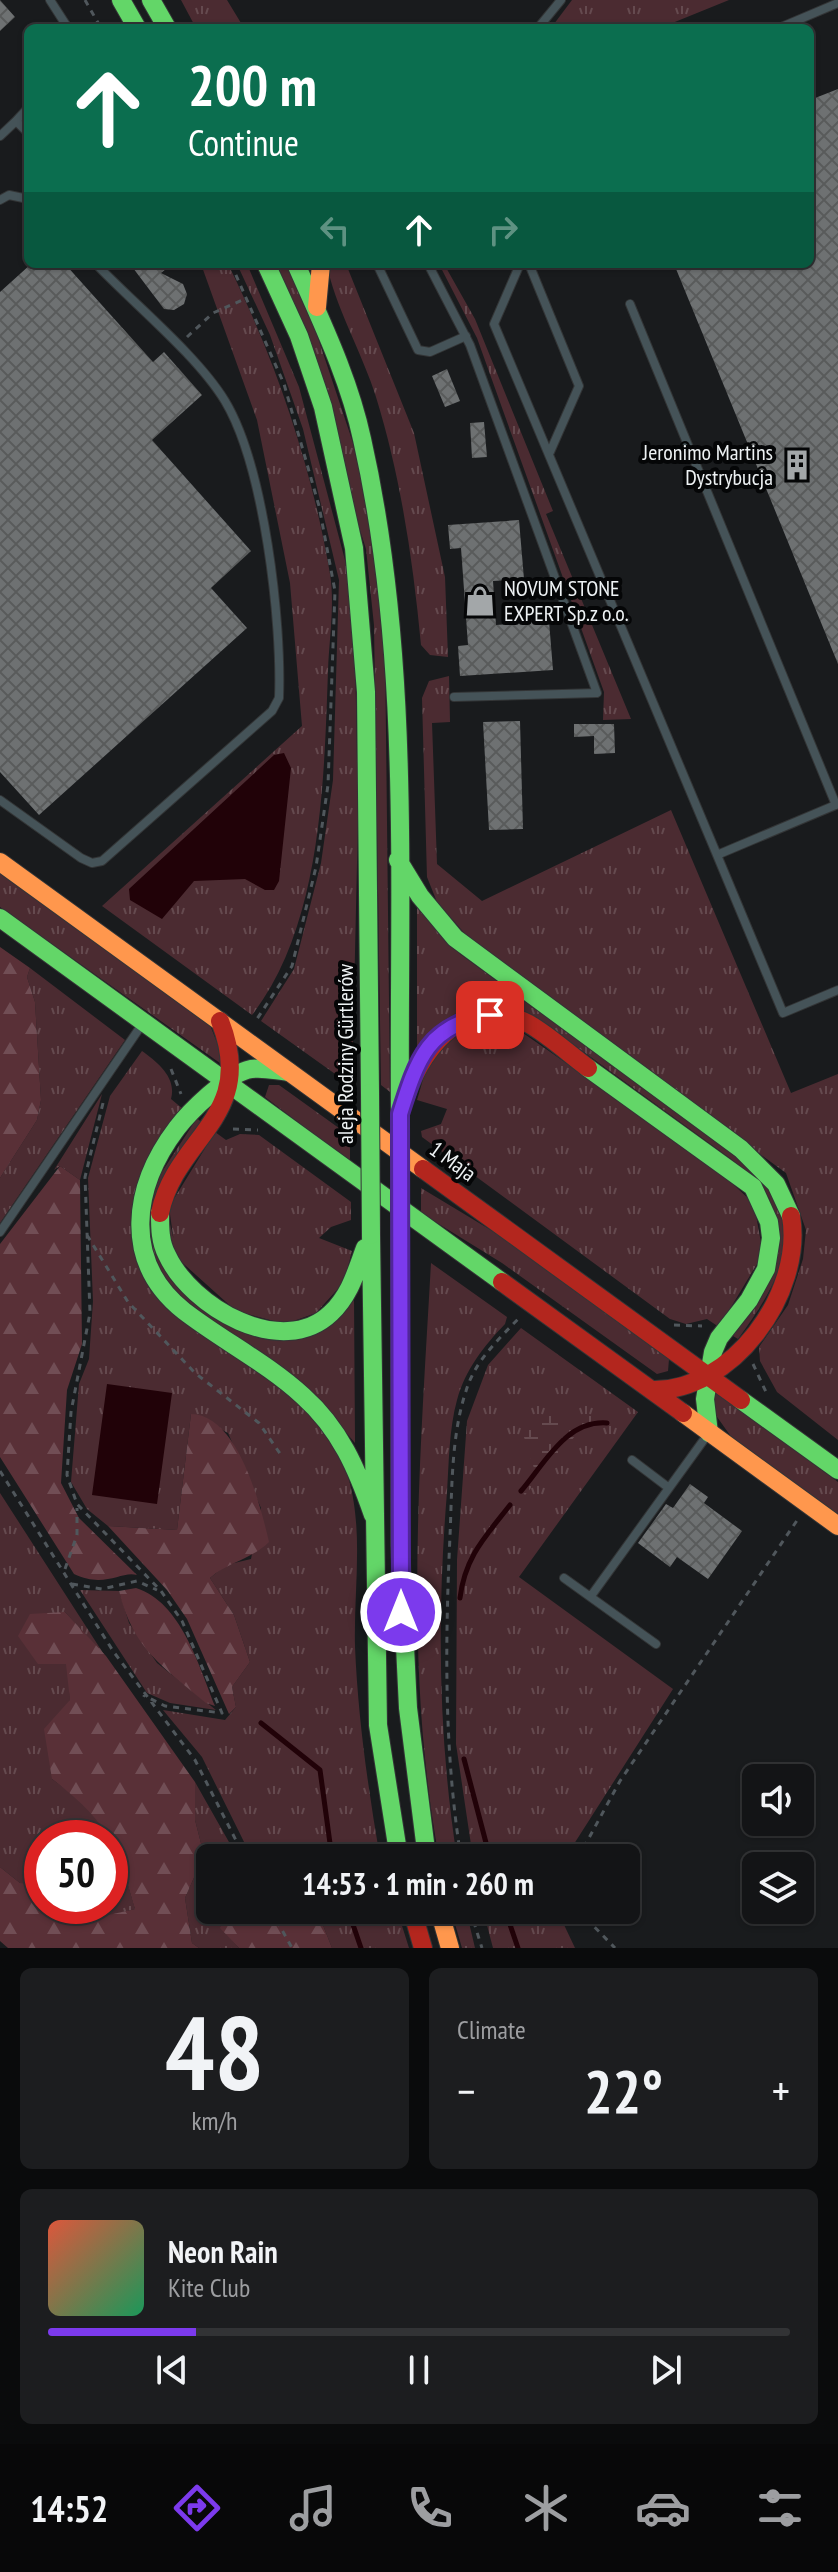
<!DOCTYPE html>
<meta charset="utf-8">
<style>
body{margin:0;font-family:"PT Sans Narrow",sans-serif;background:#1c1d1f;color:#f1f3f6;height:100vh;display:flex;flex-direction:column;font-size:30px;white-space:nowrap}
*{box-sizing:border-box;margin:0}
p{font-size:26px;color:#9d9ea1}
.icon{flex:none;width:44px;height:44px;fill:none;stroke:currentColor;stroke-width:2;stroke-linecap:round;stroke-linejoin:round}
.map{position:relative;height:1948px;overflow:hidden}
.drawer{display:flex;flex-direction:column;gap:20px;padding:20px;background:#0a0b0c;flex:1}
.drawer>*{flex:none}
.top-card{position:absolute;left:24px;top:24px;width:790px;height:244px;border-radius:12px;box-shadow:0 2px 6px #0004,0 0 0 2px #323335;background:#0b6e4f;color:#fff;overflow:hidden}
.controls{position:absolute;left:742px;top:1764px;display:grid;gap:16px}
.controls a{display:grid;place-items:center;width:72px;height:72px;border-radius:12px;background:#131416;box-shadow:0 2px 6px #0004,0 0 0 2px #323335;font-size:40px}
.speed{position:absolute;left:24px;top:1820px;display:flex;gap:16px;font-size:40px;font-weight:700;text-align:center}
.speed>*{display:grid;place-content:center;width:104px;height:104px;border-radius:50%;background:#131416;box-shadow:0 2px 6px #0004,0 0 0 2px #323335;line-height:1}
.speed .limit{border:12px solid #d22;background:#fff;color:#111}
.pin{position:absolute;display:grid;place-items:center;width:68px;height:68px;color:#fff;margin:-34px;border-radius:16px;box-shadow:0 4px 12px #0006}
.me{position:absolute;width:88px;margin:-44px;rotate:0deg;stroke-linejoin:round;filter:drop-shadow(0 0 6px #0008)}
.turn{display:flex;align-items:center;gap:28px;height:168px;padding:0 32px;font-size:36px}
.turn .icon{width:104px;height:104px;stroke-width:2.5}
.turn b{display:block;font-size:56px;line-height:68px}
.lanes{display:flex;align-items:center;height:76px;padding:0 32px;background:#0003;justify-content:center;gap:40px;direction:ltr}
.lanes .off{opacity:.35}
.big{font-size:60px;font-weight:700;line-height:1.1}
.drawer .widget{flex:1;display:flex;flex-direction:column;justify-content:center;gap:12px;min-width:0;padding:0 28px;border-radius:12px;background:#1c1d1f}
.drawer .dial{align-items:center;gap:0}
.dial b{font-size:104px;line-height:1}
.song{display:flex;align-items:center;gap:24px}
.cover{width:96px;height:96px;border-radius:12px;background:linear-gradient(135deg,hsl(10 70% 55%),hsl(150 70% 35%))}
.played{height:8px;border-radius:4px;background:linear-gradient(90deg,#7c3aed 20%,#323335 20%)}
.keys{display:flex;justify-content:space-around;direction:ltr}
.heat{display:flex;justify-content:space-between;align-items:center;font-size:44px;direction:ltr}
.drawer .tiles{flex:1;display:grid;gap:20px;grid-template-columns:1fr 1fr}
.widget:last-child{grid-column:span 2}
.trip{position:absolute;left:196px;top:1844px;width:444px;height:80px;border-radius:12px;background:#131416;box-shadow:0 2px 6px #0004,0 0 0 2px #323335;font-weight:700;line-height:80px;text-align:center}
.menu{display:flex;height:128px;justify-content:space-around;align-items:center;background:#080809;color:#9d9ea1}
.menu .icon{width:56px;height:56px}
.menu .active{color:#7c3aed}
.menu b{font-size:36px;color:#f1f3f6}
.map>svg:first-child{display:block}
</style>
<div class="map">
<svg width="838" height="1948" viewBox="0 0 838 1948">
<defs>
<pattern id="grass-tufts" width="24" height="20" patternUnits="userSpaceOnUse" patternTransform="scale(2)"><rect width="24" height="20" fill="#4b2b31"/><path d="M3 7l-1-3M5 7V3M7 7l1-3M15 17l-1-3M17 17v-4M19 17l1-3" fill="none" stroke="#654a4f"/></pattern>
<pattern id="forest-firs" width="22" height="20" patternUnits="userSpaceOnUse" patternTransform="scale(2)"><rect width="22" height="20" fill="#593037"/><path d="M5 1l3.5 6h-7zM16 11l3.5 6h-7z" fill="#714e55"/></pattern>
<pattern id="wetland-marsh" width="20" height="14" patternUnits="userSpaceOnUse" patternTransform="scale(2)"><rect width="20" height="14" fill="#4b2b31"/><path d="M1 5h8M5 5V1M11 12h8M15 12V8" fill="none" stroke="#654a4f"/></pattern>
<pattern id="building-cross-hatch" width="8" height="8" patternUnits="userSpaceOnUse" patternTransform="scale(2)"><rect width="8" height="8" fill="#6e7172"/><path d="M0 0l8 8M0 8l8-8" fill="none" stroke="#595b5b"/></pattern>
</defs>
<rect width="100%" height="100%" fill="#191b1d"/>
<!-- grass -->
<path fill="url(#grass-tufts)" d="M181,0h46l17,28h-48z
M572,0h157l-69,28h-109z
M201,264h27c48,97 84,203 102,310 5,31 -1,66 -2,97 -4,109 -6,254 -76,344l-150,-109 200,-180 -12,-143 -33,-163z
M237,264h10l52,123 55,207 4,224 -6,268 -91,-65 33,-52 27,-106 12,-83 6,-200 -36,-151 -33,-94z
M276,264h10l27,59 40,120 20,92 12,109 5,448 -9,-7 -7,-460 -8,-76z
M327,264h19l68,169 31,144 3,80 -18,-2 -9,-10c-8,-84 -20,-167 -45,-248 -12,-40 -43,-95 -49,-133z
M439,264h5l31,55 78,192 -7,3 85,205 -28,1 1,-28 -127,-354z
M449,676l1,46 -18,1 5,141 45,37 189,-91 120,283 47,-19v366l-61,-48 -17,-31 -1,-14 29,-42 15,-46 3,-29 -20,-57 -305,-221 -44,-50 -10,-25 -5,-179 7,-17z
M0,872l210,153 17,43 -227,-161z
M417,900l19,29 24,25 283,207c68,62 42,114 -5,178l-5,-3 31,-44 13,-31 1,-37 -9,-26 -13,-18 -25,-21 -183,-133c-54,-32 -89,-21 -131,21z
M30,968l95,72 -125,183v-45l37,-58 4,-20 -6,-98 -8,-25z
M513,1026l202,141 39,37 9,50 -44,73 -12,-8 -21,5 -16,-5 -248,-182 -1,-6 20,-7 6,-15 -30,-9 12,-41 39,-32z
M142,1051c15,11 35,26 29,48l12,10 -30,43 42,178c37,27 109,68 133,104 43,63 25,142 27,213 3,71 13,141 25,211h-128l-50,-101 -39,-47 62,10 11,-13 -4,-20 18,-25 -16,-47 -24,-37 16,-13 25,-6 10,-51 -33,-75 -37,-19 -14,116 -69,-4 -21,-17 -16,-27 8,-98 10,-25 4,-58 -5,-123 22,-82z
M269,1085h10l71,51v26l-85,-65z
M102,1094l-22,86 -20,-14 -6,4z
M197,1118l4,4c-20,29 -47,59 -50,96 -3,60 79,128 137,122 30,-4 45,-22 66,-40l1,143 -43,-50 -129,-93 -18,-20 -12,-21 -7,-33 6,-39z
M215,1132l11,8 14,-6 19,1 92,67v18l-20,7 -12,11 33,13 -8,31 -28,31 -31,11 -49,-13 -60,-54 -7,-50z
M421,1188l78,47 170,124 -1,12 -11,3 -155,-111 -81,-50z
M431,1263l76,54 -2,7c-21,22 -40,46 -48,76 -8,29 -8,62 -10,92 -10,121 -9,245 10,366h-18c-36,-196 -19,-397 -8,-595z
M521,1328l117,84 -119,165 154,112 -108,169h-92l-17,-114 1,-184 10,-139 21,-56z
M712,1389l126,93v33l-106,-77 -17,-24z
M0,1493l105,163 -40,-44 5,88 -18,79 36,27 21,32h-67v46l-22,-1 -20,-16z
M80,1590l39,1 10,32 28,40 59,47 -46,-7 -23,-10z
M195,1782l43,76h-28v52h19l-8,18 18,20h-40l-7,-5 -7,-45 19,-43 -9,-35z
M110,1840l9,14 16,55 -35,9 -10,-12h20z
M317,1910h80l12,38h-77z
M451,1910h15l9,38h-13z
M483,1910h74l18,38h-82z"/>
<!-- forest -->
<path fill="url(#forest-firs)" d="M0,947l30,21 -3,9 8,25 6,98 -4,20 -37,58z
M60,1166l20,14 2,164 -15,46 -6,93 18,35 58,57c-15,-5 -32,14 -63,-1l-74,-117v-213z
M191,1414c47,1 69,90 78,128 -20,19 -39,19 -59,36l24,37 16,47 -18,25 4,20 -7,7 -42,-95 -20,-29 -59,-64 69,4z
M136,1588c45,14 63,78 79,118l-9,-3c-43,-36 -73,-54 -87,-112z
M65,1612l41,44 89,126v38l9,35 -19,43 7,45 7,5h-191l-8,-7v-74l20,16 22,1v22h48l10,11 35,-8c-18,-65 -29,-89 -83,-130l-8,-50 26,-29 -4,-36h-28l-20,-28 12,-22z
M229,1910h88l15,38h-93l-19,-20z"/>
<!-- wetland -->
<path fill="url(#wetland-marsh)" d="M543,1415l65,1 6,4 -3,5 -30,4 -56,66 -5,-6 14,-21 -11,-34z"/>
<!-- water -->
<path fill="#210208" d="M284,753l7,15 -12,113 -5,9h-9l-20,-11 -51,2 -32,38 -32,-19 -1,-11 145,-134z
M107,1384l65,9 -15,111 -65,-9z"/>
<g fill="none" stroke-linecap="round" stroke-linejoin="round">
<!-- stream -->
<path stroke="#210208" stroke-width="5" d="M521,1491c24,-28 45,-71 86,-68
M460,1598c5,-41 25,-61 50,-93
M261,1723l59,47 12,88
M464,1759l26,99
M348,1910l13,38
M505,1910l13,38"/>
</g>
<!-- building -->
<path fill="url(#building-cross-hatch)" d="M0,0l15,17 -15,14z
M838,89v575l-164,-400h136v-164z
M31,264h34l88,98 11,-10 38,43 -50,45 99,111 -40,37 36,40 -208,187 -39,-43v-480z
M130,264h42l-11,9 22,11 4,10 -3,10 -10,6 -10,-1z
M447,369l13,32 -15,6 -13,-31z
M484,422l3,35 -15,1 -2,-35z
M519,520l5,59 -31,2 3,44 53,-4 4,49 -93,6 -2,-30 10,-1 -7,-97 -11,1 -2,-24z
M520,721l3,108 -34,1 -6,-108z
M574,724h40l1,29 -21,1v-18l-20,1z
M690,1484l18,13 -4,6 38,28 -34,48 -31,-22 -7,10 -32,-24 28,-39 7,4z"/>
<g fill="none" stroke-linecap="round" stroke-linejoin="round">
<!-- lane casing -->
<g stroke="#333536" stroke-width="10">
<path id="lane" d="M50,0l18,28
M538,28l23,-28
M779,28l59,-25
M16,121l12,-13
M0,136l16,-15 12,12
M0,200l9,-5 19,4
M377,264l41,86 12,2 36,-16
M428,264l42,81 127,348 -143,4
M520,264l-26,60 223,531 121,-51
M529,264l50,122 -29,66
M630,304l206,501
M0,800l81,58 11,5 10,-2 170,-150 7,-13c3,-77 -15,-232 -54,-297 -28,-46 -91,-97 -129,-137
M717,855l66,158 55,-23
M0,1232l143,-209
M632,1460l37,28
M564,1578l92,66
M591,1596l117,-162"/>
</g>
<!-- fast casing -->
<g stroke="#333536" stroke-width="20">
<path id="fast" d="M121,0l16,28
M151,0l16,28
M266,264l33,72 24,71 31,141 12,144 4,401
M296,264c25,57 53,114 66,175 50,221 36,450 38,675
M398,860l22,36 35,42 286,211 35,35 15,32
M0,918l502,364
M588,1068l165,119 16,35 2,16 -5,31 -17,31 -30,38 -6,14 -8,47 4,34
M289,1072c-13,-1 -29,-6 -42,-2 -21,6 -57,41 -70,58 -44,58 -56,133 7,183 39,30 83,52 119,85 37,33 54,73 70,119
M160,1213c0,15 0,29 7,42 24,52 115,105 164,58 19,-18 25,-41 34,-65
M371,1235l7,490 21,133
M741,1400l97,70
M400,1543l8,165 19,150"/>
</g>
<!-- slow casing -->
<g stroke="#333536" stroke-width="20">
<path id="slow" d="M317,307l4,-43
M0,862l423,307
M683,1413l155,113
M439,1910l11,38"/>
</g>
<!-- jam casing -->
<g stroke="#333536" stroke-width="20">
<path id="jam" d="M405,1097c19,-51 61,-107 124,-73 21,12 40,30 59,44
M423,1169l318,231
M160,1213c16,-77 98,-96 60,-192
M400,1256v287
M502,1282l181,131
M651,1390c81,3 153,-97 140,-174
M412,1910l11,38"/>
</g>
<!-- path -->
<path stroke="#50575c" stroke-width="3" stroke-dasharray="6 6" stroke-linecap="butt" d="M85,0l16,28
M231,264l53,120 35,122 16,85 -7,194 -12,82 -24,99 -37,56
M187,337l26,-24 34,-15
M171,1069l10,25
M103,1103l-18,74 5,136 -19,99 -4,63 10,29 84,87 21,30 40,92 -57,-7 -22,-11
M233,1129l25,1
M87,1235l41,67 67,71 64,50 22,32
M674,1325l28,1
M753,1364l13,28
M0,1471l113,180 82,109 50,98
M65,1569l12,-34v-27
M72,1584l30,5 35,-8 20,9
M461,1858c-17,-107 -16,-214 -11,-322 2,-46 1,-100 16,-145 9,-30 31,-50 53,-73
M578,1858l42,-77 178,-262
M271,1910l21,38
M470,1910l12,38
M578,1910l37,38"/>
<!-- lane -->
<use href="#lane" stroke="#455358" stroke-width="8"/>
<!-- fast -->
<use href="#fast" stroke="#63d668" stroke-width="18"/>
<!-- slow -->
<use href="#slow" stroke="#ff974d" stroke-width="18"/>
<!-- jam -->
<use href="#jam" stroke="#b3261e" stroke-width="18"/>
<!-- fast-bridge casing -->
<g stroke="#333536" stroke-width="20" stroke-linecap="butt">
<path id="fast-bridge" d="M370,1093l1,142
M400,1114v142"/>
</g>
<!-- fast-bridge -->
<use href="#fast-bridge" stroke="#63d668" stroke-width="18"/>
</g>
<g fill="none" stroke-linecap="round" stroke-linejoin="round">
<!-- route casing -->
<g stroke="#51269a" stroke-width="20">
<path id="route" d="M401,1612l-1,-498c17,-54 28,-90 90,-99"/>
</g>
<!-- route -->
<use href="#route" stroke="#7c3aed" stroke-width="14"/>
</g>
<!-- icons -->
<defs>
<g id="building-bare" transform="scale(2.4)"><path d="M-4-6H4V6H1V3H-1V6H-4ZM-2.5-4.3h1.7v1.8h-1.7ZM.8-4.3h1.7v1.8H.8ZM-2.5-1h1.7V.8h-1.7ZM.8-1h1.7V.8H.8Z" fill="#a3a7a9" stroke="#050607" stroke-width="2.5" paint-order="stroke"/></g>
<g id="shop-bare" transform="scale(2.4)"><path d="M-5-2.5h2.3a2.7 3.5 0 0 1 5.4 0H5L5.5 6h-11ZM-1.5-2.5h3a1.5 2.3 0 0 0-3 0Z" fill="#a3a7a9" stroke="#050607" stroke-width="2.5" paint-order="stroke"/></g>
</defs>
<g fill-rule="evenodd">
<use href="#building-bare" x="797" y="465"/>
<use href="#shop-bare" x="480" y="601"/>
</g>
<g text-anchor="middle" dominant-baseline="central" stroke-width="8" stroke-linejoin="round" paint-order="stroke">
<!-- poi labels -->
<g font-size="22" fill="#eef2f4" stroke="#050607" text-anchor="end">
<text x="773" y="452">Jeronimo Martins<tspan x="773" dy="25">Dystrybucja</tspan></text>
<text x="504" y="588" text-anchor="start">NOVUM STONE<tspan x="504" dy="25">EXPERT Sp.z o.o.</tspan></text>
</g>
<!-- street labels -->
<g font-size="22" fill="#eef2f4" stroke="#050607">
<text transform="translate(345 1054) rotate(-90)">aleja Rodziny Gürtlerów</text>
<text transform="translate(453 1161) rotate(36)">1 Maja</text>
</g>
</g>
</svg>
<div class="controls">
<a><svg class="icon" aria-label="sound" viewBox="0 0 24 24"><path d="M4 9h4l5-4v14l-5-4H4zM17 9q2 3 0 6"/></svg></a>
<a><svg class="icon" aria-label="layers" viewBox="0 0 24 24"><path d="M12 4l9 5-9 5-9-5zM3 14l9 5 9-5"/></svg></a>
</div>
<div class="speed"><div class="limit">50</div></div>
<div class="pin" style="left:490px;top:1015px;background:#d93025"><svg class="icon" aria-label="arrive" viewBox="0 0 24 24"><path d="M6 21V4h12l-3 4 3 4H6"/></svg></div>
<svg class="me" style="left:401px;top:1612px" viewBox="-20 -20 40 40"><circle r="17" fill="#7c3aed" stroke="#fff" stroke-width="3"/><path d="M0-11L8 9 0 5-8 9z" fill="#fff"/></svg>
<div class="trip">14:53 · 1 min · 260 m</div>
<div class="top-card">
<div class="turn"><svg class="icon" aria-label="ahead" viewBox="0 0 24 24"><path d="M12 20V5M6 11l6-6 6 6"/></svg><div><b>200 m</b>Continue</div></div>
<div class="lanes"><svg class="icon off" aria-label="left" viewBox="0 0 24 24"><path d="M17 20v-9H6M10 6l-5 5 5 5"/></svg><svg class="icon" aria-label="ahead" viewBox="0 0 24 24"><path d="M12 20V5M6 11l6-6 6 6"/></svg><svg class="icon off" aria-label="right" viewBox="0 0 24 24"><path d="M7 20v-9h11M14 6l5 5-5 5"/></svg></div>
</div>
</div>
<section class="drawer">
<div class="tiles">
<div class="widget dial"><b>48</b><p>km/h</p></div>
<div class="widget"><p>Climate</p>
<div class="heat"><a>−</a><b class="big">22°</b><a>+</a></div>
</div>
<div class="widget">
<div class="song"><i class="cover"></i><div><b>Neon Rain</b><p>Kite Club</p></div></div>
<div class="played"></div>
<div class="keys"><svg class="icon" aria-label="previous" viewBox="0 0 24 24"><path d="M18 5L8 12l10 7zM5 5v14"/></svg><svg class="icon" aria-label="pause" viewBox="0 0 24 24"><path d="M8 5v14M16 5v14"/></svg><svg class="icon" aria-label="next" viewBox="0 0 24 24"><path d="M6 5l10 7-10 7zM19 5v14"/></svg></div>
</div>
</div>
</section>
<nav class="menu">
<b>14:52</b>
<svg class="icon active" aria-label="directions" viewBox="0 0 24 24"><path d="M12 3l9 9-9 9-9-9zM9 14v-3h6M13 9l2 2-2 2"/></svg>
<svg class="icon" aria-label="music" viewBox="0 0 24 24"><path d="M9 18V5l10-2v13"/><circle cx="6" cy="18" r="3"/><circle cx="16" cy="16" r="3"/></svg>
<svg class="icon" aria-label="phone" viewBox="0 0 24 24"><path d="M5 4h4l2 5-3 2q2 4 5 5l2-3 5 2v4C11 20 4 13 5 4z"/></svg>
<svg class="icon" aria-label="climate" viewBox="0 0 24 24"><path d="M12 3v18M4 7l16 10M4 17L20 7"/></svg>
<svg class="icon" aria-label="car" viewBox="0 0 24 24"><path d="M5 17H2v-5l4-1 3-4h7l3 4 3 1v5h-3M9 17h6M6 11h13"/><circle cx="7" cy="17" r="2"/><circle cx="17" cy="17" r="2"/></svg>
<svg class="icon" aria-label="filters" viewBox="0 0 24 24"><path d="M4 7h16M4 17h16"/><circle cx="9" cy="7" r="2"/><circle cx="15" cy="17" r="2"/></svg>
</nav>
